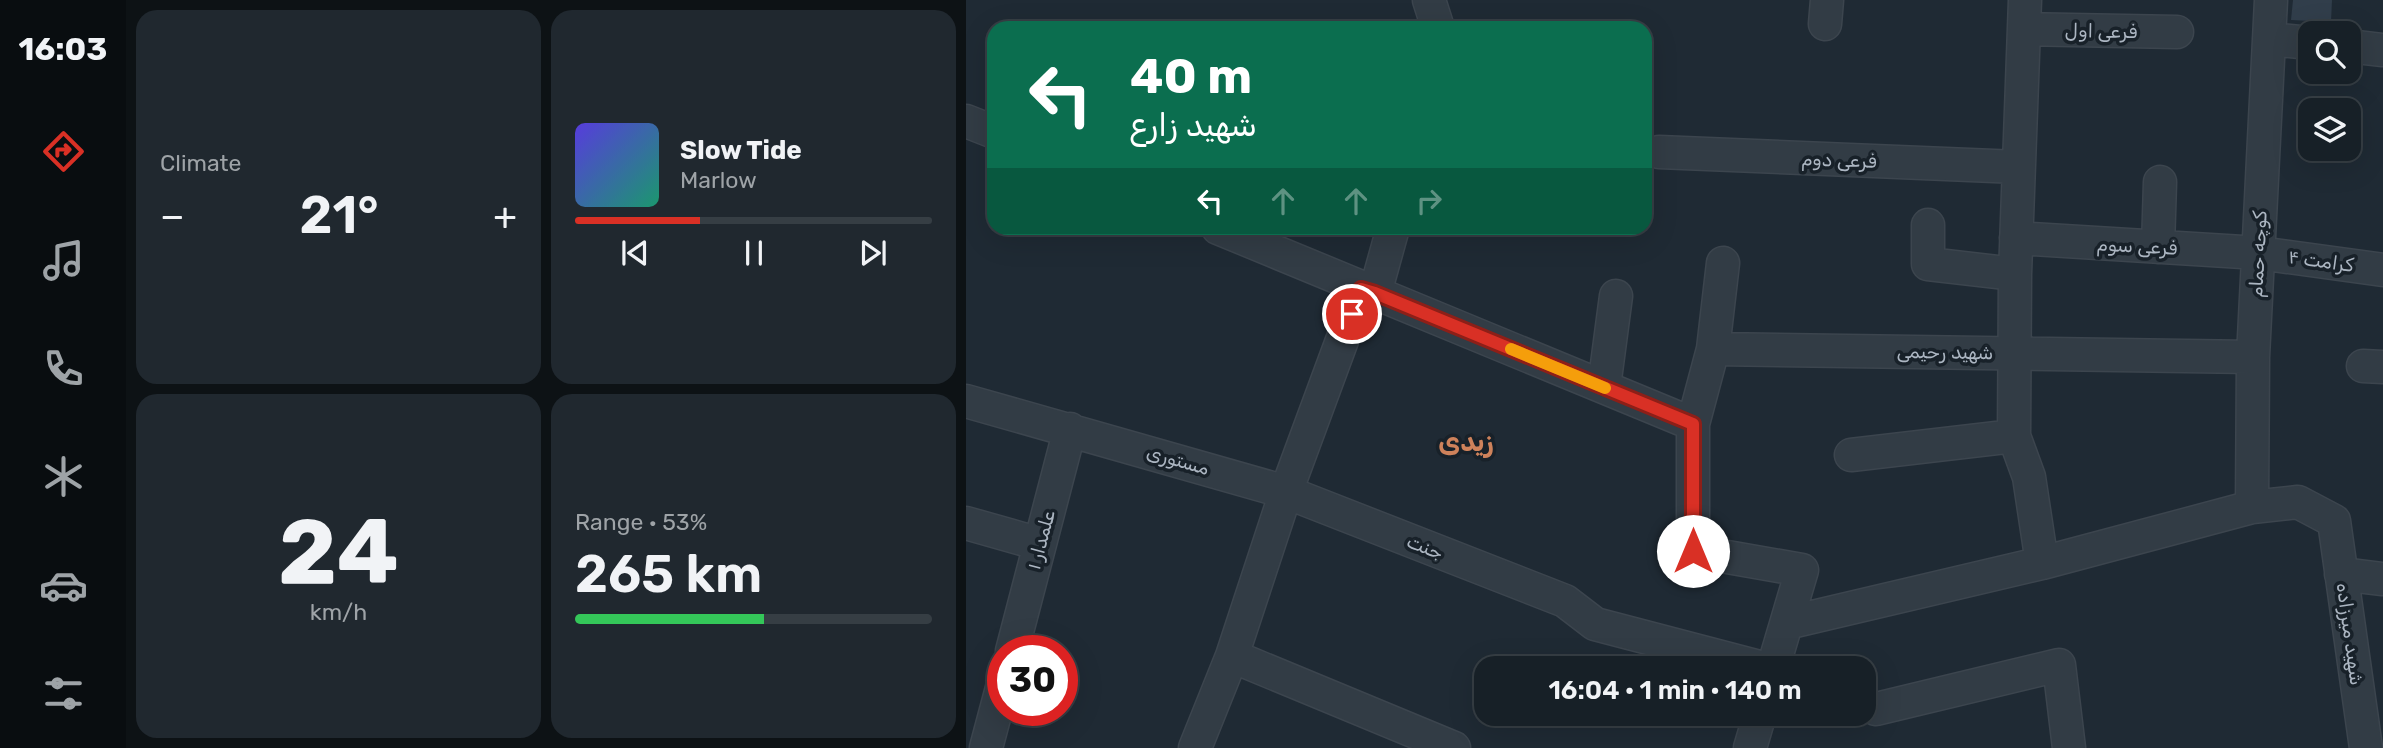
<!DOCTYPE html>
<meta charset="utf-8">
<style>
body{margin:0;font-family:Rubik,Cairo,sans-serif;background:#20282f;color:#f1f3f6;height:100vh;display:flex;flex-direction:column;font-size:26px;white-space:nowrap}
*{box-sizing:border-box;margin:0}
p{font-size:23px;color:#9ea3a7}
.icon{flex:none;width:38px;height:38px;fill:none;stroke:currentColor;stroke-width:2;stroke-linecap:round;stroke-linejoin:round}
.map{position:relative;flex:1;overflow:hidden}
.panel{display:flex;flex-direction:column;gap:10px;padding:10px;background:#0d1215;width:840px}
.panel>*{flex:none}
.hud{position:absolute;left:21px;top:21px;width:665px;height:214px;border-radius:21px;box-shadow:0 7px 28px #0002,0 0 0 2px #363e44;background:#0b6e4f;color:#fff;overflow:hidden}
.controls{position:absolute;left:1332px;top:21px;display:grid;gap:14px}
.controls a{display:grid;place-items:center;width:63px;height:63px;border-radius:14px;background:#172027;box-shadow:0 7px 28px #0002,0 0 0 2px #363e44;font-size:35px}
.speed{position:absolute;left:21px;top:635px;display:flex;gap:14px;font-size:35px;font-weight:700;text-align:center}
.speed>*{display:grid;place-content:center;width:91px;height:91px;border-radius:50%;background:#172027;box-shadow:0 7px 28px #0002,0 0 0 2px #363e44;line-height:1}
.speed .limit{border:10px solid #d22;background:#fff;color:#111}
.pin{position:absolute;display:grid;place-items:center;width:60px;height:60px;color:#fff;margin:-30px;border:4px solid #fff;border-radius:50%;box-shadow:0 2px 7px #0007}
.me{position:absolute;width:77px;margin:-38px;rotate:0deg;stroke-linejoin:round;filter:drop-shadow(0 0 5px #0008)}
.turn{display:flex;align-items:center;gap:24px;height:147px;padding:0 28px;font-size:32px}
.turn .icon{width:91px;height:91px;stroke-width:2.5}
.turn b{display:block;font-size:49px;line-height:60px}
.lanes{display:flex;align-items:center;height:66px;padding:0 28px;background:#0003;justify-content:center;gap:35px;direction:ltr}
.lanes .off{opacity:.35}
.big{font-size:52px;font-weight:600;line-height:1.1}
.panel .tile{flex:1;display:flex;flex-direction:column;justify-content:center;gap:10px;min-width:0;padding:0 24px;border-radius:21px;background:#20282f}
.panel .dial{align-items:center;gap:0}
.dial b{font-size:91px;line-height:1}
.song{display:flex;align-items:center;gap:21px}
.cover{width:84px;height:84px;border-radius:10px;background:linear-gradient(135deg,hsl(250 70% 55%),hsl(160 70% 35%))}
.played{height:7px;border-radius:4px;background:linear-gradient(90deg,#d93025 35%,#363e44 35%)}
.keys{display:flex;justify-content:space-around;direction:ltr}
.heat{display:flex;justify-content:space-between;align-items:center;font-size:38px;direction:ltr}
.charge{height:10px;border-radius:5px;background:linear-gradient(90deg,#34c759 53%,#363e44 0)}
.panel .tiles{flex:1;display:grid;gap:10px;grid-template-columns:repeat(2,1fr)}
.trip{position:absolute;left:508px;top:656px;width:402px;height:70px;border-radius:21px;background:#172027;box-shadow:0 7px 28px #0002,0 0 0 2px #363e44;font-weight:600;line-height:70px;text-align:center}
main{display:flex;flex:1;min-height:0}
.menu{display:flex;flex-direction:column;width:126px;justify-content:space-around;align-items:center;background:#090d10;color:#9ea3a7}
.menu .icon{width:49px;height:49px}
.menu .selected{color:#d93025}
.menu b{font-size:32px;color:#f1f3f6}
.map>svg:first-child{display:block}
</style>
<main>
<nav class="menu">
<b>16:03</b>
<svg class="icon selected" aria-label="directions" viewBox="0 0 24 24"><path d="M12 3l9 9-9 9-9-9zM9 14v-3h6M13 9l2 2-2 2"/></svg>
<svg class="icon" aria-label="music" viewBox="0 0 24 24"><path d="M9 18V5l10-2v13"/><circle cx="6" cy="18" r="3"/><circle cx="16" cy="16" r="3"/></svg>
<svg class="icon" aria-label="phone" viewBox="0 0 24 24"><path d="M5 4h4l2 5-3 2q2 4 5 5l2-3 5 2v4C11 20 4 13 5 4z"/></svg>
<svg class="icon" aria-label="climate" viewBox="0 0 24 24"><path d="M12 3v18M4 7l16 10M4 17L20 7"/></svg>
<svg class="icon" aria-label="car" viewBox="0 0 24 24"><path d="M5 17H2v-5l4-1 3-4h7l3 4 3 1v5h-3M9 17h6M6 11h13"/><circle cx="7" cy="17" r="2"/><circle cx="17" cy="17" r="2"/></svg>
<svg class="icon" aria-label="filters" viewBox="0 0 24 24"><path d="M4 7h16M4 17h16"/><circle cx="9" cy="7" r="2"/><circle cx="15" cy="17" r="2"/></svg>
</nav>
<section class="panel">
<div class="tiles">
<div class="tile"><p>Climate</p>
<div class="heat"><a>−</a><b class="big">21°</b><a>+</a></div>
</div>
<div class="tile">
<div class="song"><i class="cover"></i><div><b>Slow Tide</b><p>Marlow</p></div></div>
<div class="played"></div>
<div class="keys"><svg class="icon" aria-label="previous" viewBox="0 0 24 24"><path d="M18 5L8 12l10 7zM5 5v14"/></svg><svg class="icon" aria-label="pause" viewBox="0 0 24 24"><path d="M8 5v14M16 5v14"/></svg><svg class="icon" aria-label="next" viewBox="0 0 24 24"><path d="M6 5l10 7-10 7zM19 5v14"/></svg></div>
</div>
<div class="tile dial"><b>24</b><p>km/h</p></div>
<div class="tile"><p>Range · 53%</p><b class="big">265 km</b><div class="charge"></div></div>
</div>
</section>
<div class="map">
<svg width="1417" height="748" viewBox="0 0 1417 748">
<rect width="100%" height="100%" fill="#1f2a34"/>
<!-- building -->
<path fill="#313e4b" d="M1327,0h39l-1,22 -40,-2z"/>
<g fill="none" stroke-linecap="round" stroke-linejoin="round">
<!-- minor casing -->
<g stroke="#3c454e" stroke-width="35">
<path id="minor" d="M463,0l9,28
M1059,0l-10,274 -1,162 15,41 13,86
M859,24l2,-24
M1058,29l153,3
M1303,39l41,4
M1382,46l35,4
M0,121l28,11
M693,152l359,15
M962,225v39l87,10
M252,228l475,196
M1050,238l243,15 124,17
M1192,247l2,-65
M409,293l18,-65
M747,349l10,-86
M1397,366l20,1
M638,387l12,-91
M0,401l320,91 279,109 30,23 168,44
M885,455l163,-19
M1286,507l1,-150 18,-357
M0,523l74,21
M1375,574l42,5
M821,623l255,-60 210,-56 46,-5 36,19 32,227
M46,651l58,-222
M266,656l222,92
M807,668l29,-98 -109,-19v-127l20,-75 540,8
M910,709l183,-44 10,83
M20,748l17,-64
M229,748l37,-92 54,-164 75,-203
M784,748l10,-34"/>
</g>
<!-- minor -->
<use href="#minor" stroke="#323c45" stroke-width="32"/>
</g>
<g fill="none" stroke-linecap="round" stroke-linejoin="round">
<!-- route casing -->
<g stroke="#8d1f18" stroke-width="18">
<path id="route" d="M386,314l9,-25 14,4 318,131v127"/>
</g>
<!-- route -->
<use href="#route" stroke="#d93025" stroke-width="12"/>
<!-- slow -->
<path stroke="#f59e0b" stroke-width="12" d="M545,349l94,39"/>
</g>
<g text-anchor="middle" dominant-baseline="central" stroke-width="7" stroke-linejoin="round" paint-order="stroke">
<!-- street labels -->
<g font-size="19" fill="#acb6c2" stroke="#182129">
<text transform="translate(1135 31) rotate(1)">فرعی اول</text>
<text transform="translate(873 160) rotate(2)">فرعی دوم</text>
<text transform="translate(1171 246) rotate(3)">فرعی سوم</text>
<text transform="translate(1292 254) rotate(-87)">کوچه حمام</text>
<text transform="translate(1355 261) rotate(8)">کرامت ۴</text>
<text transform="translate(979 352) rotate(1)">شهید رحیمی</text>
<text transform="translate(212 460) rotate(16)">مستوری</text>
<text transform="translate(75 540) rotate(-75)">علمدار ۱</text>
<text transform="translate(459 547) rotate(21)">جنت</text>
<text transform="translate(1384 634) rotate(82)">شهید میرزاده</text>
</g>
<!-- district labels -->
<g font-size="26" font-weight="bold" fill="#ce825b" stroke="#182129">
<text x="500" y="442">زیدی</text>
</g>
</g>
</svg>
<div class="controls">
<a><svg class="icon" aria-label="search" viewBox="0 0 24 24"><circle cx="10" cy="10" r="6"/><path d="M15 15l6 6"/></svg></a>
<a><svg class="icon" aria-label="layers" viewBox="0 0 24 24"><path d="M12 4l9 5-9 5-9-5zM3 14l9 5 9-5"/></svg></a>
</div>
<div class="speed"><div class="limit">30</div></div>
<div class="pin" style="left:386px;top:314px;background:#d93025"><svg class="icon" aria-label="arrive" viewBox="0 0 24 24"><path d="M6 21V4h12l-3 4 3 4H6"/></svg></div>
<svg class="me" style="left:727px;top:551px" viewBox="-20 -20 40 40"><circle r="19" fill="#fff"/><path d="M0-13L10 11 0 6-10 11z" fill="#d93025"/></svg>
<div class="trip">16:04 · 1 min · 140 m</div>
<div class="hud">
<div class="turn"><svg class="icon" aria-label="left" viewBox="0 0 24 24"><path d="M17 20v-9H6M10 6l-5 5 5 5"/></svg><div><b>40 m</b>شهید زارع</div></div>
<div class="lanes"><svg class="icon" aria-label="left" viewBox="0 0 24 24"><path d="M17 20v-9H6M10 6l-5 5 5 5"/></svg><svg class="icon off" aria-label="ahead" viewBox="0 0 24 24"><path d="M12 20V5M6 11l6-6 6 6"/></svg><svg class="icon off" aria-label="ahead" viewBox="0 0 24 24"><path d="M12 20V5M6 11l6-6 6 6"/></svg><svg class="icon off" aria-label="right" viewBox="0 0 24 24"><path d="M7 20v-9h11M14 6l5 5-5 5"/></svg></div>
</div>
</div>
</main>
